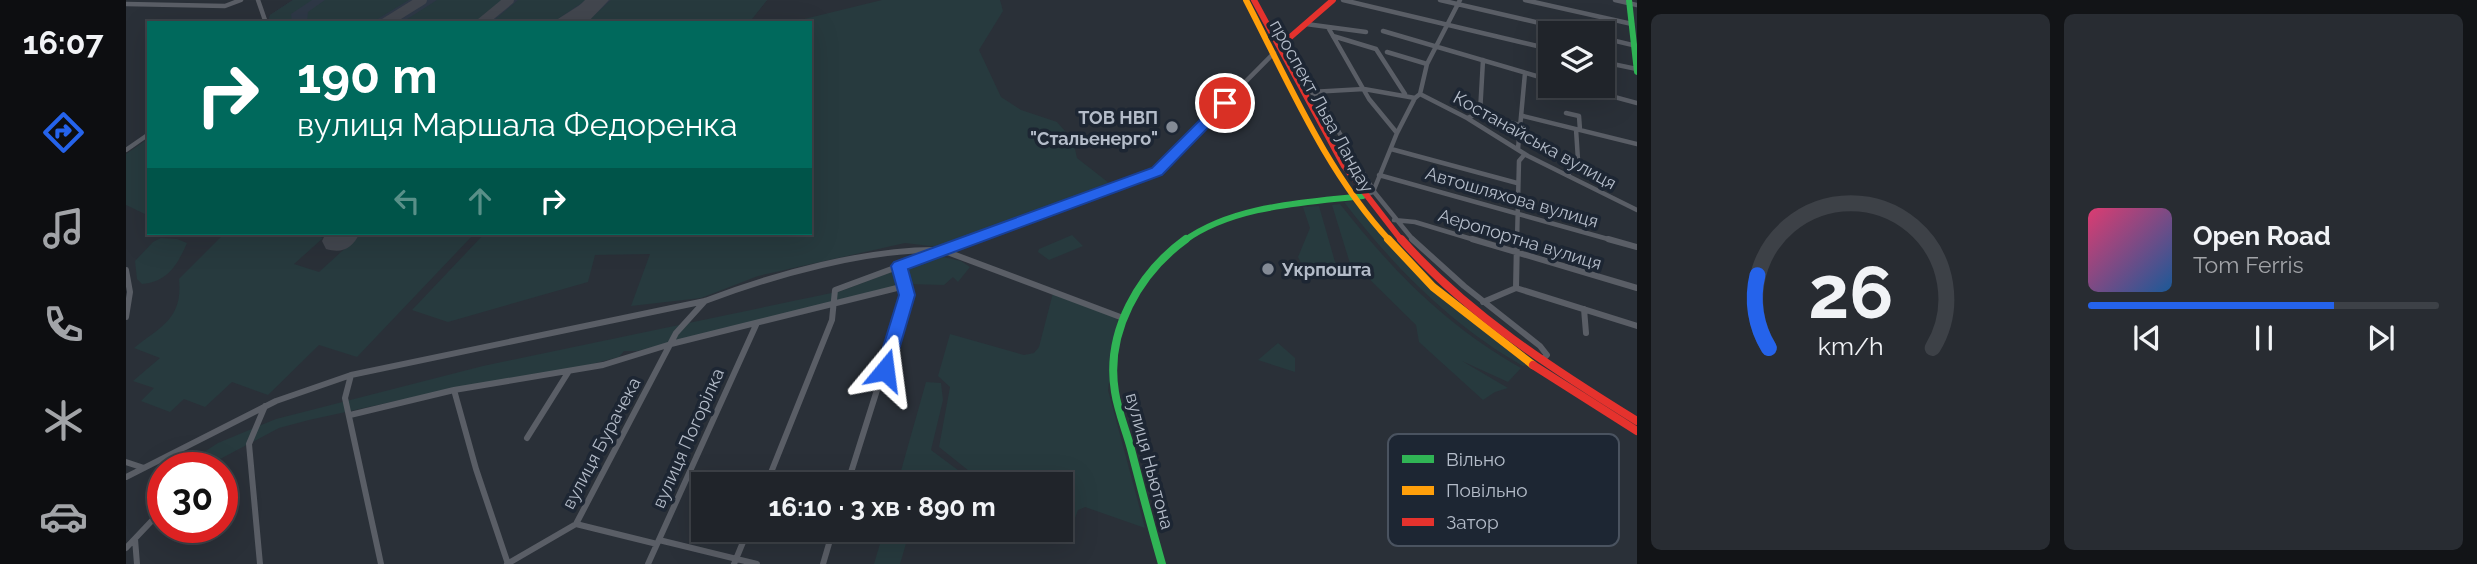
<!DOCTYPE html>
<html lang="uk">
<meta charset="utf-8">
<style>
body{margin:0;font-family:Raleway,sans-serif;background:#282c32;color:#f1f3f6;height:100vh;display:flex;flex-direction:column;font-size:26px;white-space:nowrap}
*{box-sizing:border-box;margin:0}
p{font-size:23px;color:#a2a4a8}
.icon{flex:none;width:38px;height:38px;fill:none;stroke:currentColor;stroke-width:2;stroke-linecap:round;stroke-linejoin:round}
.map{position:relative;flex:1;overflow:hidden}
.details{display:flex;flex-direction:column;gap:14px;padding:14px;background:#121417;width:840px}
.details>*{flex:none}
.banner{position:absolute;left:21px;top:21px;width:665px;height:214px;border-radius:0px;box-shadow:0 7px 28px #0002,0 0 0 2px #3d4147;background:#00695c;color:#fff;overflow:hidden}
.fabs{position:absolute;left:1412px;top:21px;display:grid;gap:14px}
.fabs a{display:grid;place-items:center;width:77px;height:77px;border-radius:0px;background:#20242a;box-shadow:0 7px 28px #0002,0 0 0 2px #3d4147;font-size:35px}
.speed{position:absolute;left:21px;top:452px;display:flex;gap:14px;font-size:35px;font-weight:700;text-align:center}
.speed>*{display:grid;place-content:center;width:91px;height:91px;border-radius:50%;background:#20242a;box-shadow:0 7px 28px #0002,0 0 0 2px #3d4147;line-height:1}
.speed .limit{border:10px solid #d22;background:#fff;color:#111}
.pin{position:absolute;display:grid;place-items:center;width:60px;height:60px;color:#fff;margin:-30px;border:4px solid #fff;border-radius:50%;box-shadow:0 2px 7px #0007}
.me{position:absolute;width:77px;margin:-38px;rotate:16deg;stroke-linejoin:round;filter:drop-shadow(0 0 5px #0008)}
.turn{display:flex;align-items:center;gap:24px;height:147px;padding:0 35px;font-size:32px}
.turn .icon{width:91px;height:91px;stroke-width:2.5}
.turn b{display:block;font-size:49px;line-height:60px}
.lanes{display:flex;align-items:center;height:66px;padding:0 35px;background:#0003;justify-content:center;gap:35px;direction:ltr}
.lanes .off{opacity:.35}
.details .card{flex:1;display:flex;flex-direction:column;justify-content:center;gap:10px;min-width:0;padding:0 24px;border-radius:10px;background:#282c32}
.details .dial{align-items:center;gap:0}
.dial svg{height:182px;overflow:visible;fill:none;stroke:#3d4147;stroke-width:7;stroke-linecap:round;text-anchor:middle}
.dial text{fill:#f1f3f6;stroke:none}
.song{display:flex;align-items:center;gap:21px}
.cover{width:84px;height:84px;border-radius:10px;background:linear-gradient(135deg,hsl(340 70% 55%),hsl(210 70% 35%))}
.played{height:7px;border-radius:4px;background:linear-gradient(90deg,#2563eb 70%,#3d4147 70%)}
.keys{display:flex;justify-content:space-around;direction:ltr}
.details .tiles{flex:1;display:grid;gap:14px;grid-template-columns:repeat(2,1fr)}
.trip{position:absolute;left:565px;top:472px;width:382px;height:70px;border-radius:0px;background:#20242a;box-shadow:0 7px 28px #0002,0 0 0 2px #3d4147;font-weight:700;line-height:70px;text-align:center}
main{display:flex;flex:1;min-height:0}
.dock{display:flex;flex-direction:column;width:126px;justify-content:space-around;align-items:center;background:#0d0e11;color:#a2a4a8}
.dock .icon{width:49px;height:49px}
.dock .selected{color:#2563eb}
.dock b{font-size:32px;color:#f1f3f6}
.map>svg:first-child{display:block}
</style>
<main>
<nav class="dock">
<b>16:07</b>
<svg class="icon selected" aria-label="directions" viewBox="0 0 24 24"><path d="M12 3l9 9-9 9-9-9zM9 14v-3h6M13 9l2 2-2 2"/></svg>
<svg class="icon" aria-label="music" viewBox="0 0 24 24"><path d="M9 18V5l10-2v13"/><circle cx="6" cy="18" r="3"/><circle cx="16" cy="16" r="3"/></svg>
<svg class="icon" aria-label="phone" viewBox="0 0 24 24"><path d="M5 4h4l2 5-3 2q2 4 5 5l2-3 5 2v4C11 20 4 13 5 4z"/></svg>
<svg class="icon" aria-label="climate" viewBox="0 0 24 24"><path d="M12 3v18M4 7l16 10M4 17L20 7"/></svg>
<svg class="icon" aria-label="car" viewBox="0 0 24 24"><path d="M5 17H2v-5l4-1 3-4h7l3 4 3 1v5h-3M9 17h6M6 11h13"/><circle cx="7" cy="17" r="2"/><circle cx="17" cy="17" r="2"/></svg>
</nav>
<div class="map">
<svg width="1511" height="564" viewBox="0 0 1511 564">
<rect width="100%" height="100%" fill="#2a3038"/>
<!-- airport -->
<path fill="#2e3846" d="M167,0h474l-19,23h-480l2,-8z"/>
<!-- green -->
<path fill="#273a3e" d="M167,0h19l-21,14 1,9h-24l2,-8z
M199,0h84l-38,23h-64l1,-11z
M311,0h68l-28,23h-76z
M392,0h68l-34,23h-61z
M485,0h156l-18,23h-163z
M756,0h118l3,11 -24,39 22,47 20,13 36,12 16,18 4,18 32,25 -171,64 -33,-4 -147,33 -57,22 -70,8 19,-52 -55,1 -7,27 -140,40 -36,-12 73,-77h325v-210h-22z
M23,138v78l-23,-11v-51z
M1227,201l49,56 125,108 -4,1c-72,-41 -129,-99 -179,-164z
M1214,204c53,67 105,121 181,164l-13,14 -46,-21 46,27 -13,4 -12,8 -64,-58 -3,-17 -58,-57 -6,2 -20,-65z
M1193,206l18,63 -7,1 -29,-7 -3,-6 12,-29 -7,-21z
M91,233h93l13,5 -29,26 25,8 43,-39h113l-118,124 -38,-12 -51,50 -36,-13 -27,25 -21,-8 -14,13 -29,-11 13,-13 -21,-7 27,-23 -26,-10c28,-22 49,-30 45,-69l44,-44z
M946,235l11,11 -34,14 -11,-8 1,-3z
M35,238l16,1 10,4c-10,23 -20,39 -45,41l-5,-5 -2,-18 18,-19z
M817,257l18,4 9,6 -12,15 -5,-5 -9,8 -37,-1 -270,67h-13l-5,6 -42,11 -112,18 -156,34 -30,8 -74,39h-14l7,-11 20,-13 58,-24 207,-53 358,-75 85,-32z
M927,293l65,24 -10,73 37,138 -60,-21 -7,3 -10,26 -14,-6h6v-45h-89l-2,-14 -30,-24 11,-60 -12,-11 12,-42 74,21 10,-2 5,-6z
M1152,343l17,15v14l-37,-12z
M800,382l15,1 2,17 -12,50 35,26 -1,9h-68z
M758,530h26l-10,34h-26z"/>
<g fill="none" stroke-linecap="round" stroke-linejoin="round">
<!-- taxiway -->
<path stroke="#42464e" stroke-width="10" d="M259,23l37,-23
M355,23l28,-23
M435,23l36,-23"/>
<!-- runway -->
<path fill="#42464e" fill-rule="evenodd" d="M459,0h24l-22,23h-25z
M200,233h34c-8,15 -17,21 -34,16l-4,-8z"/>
<!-- street-far1 -->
<path stroke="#5a5e66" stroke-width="4.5" d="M132,0l8,23
M1217,0l207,49
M1314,0l143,33
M1399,0l107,24
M1489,0l22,5
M0,4l99,2 16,-6
M1180,24l60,8
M1203,29l40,70 28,34
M1257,31l167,49
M1207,36l43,13 29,45
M1477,38l34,8
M1261,52l40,12
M1477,62l34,7
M1174,84l18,13 57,96 39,48
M1448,86l63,17
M1185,92l53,-3 51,9
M1294,94l47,24 61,38 109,54
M1354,113l42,13
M1440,113l13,3 1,14
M1397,116l114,28
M1341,118l13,-5 3,-53
M1265,149l126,34
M1392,149l7,-76
M0,150l23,-16
M1253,175l236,66
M1442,176l5,-14 5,-2 -2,-31
M1237,196l10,-4 24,-59 18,-35 5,-4 7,-30 33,-64
M1268,220l21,2 63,19
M842,241l189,-70 117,-118
M1391,241l2,-80 6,-7"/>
<!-- street -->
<path stroke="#5a5e66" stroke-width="6" d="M1286,239l52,47 76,60 7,9 -5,5
M1346,239l165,49
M1482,239l29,8
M0,270l4,22 -4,25
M1390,288l1,-49
M1357,302l33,-14 121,38
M1458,309l2,24
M225,375l-6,23 36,166
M328,390l22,79 32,95
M224,415l104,-25 149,-25 68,-21 234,-58
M401,438l42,-67
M50,452l2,15
M0,462l18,6
M0,477l150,-76 75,-26 354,-74c68,-26 164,-53 237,-51l181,68
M640,485l66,-165 3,-30 138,-51
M721,485l60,-190 -8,-29
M450,524l81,20
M9,539l2,25
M533,540l98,24
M0,548l37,-39
M134,564l-11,-120 16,-38
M381,564l69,-40 100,-191 29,-32
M522,564l108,-239
M608,564l14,-34
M697,564l10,-34"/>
<!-- fast-far1 -->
<path stroke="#30b455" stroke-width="6" d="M1503,0l8,72
M1058,241c50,-36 120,-38 179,-45"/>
<!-- fast -->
<path stroke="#30b455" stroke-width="8" d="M1036,564c-11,-38 -21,-76 -31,-115 -5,-19 -13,-37 -16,-57 -10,-60 24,-119 71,-153"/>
<!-- slow-far1 -->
<path stroke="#ff9f0a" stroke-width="6" d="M1120,0c43,83 80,172 144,241"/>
<!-- slow -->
<path stroke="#ff9f0a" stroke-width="8" d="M1262,239l45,48 100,78"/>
<!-- jam-far1 -->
<path stroke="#e5322d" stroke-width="6" d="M1128,0l90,166 58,75
M1154,46l53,-46"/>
<!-- jam -->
<path stroke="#e5322d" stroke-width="8" d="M1275,239c66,75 152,130 236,182
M1407,365l104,66"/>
</g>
<!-- route -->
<path fill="#2563eb" stroke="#184099" stroke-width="2" d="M1099,99l6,4 -1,2 -68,70 -254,94 7,26 -22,75 -2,5h-12l-3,-5 23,-75 -8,-29 3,-4 258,-94 68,-68z"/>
<!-- markers -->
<g fill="#848b96" stroke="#1d2633" stroke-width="2.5">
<circle cx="1046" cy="127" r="7"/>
<circle cx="1142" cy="269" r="7"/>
</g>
<g text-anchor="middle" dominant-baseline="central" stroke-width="7" stroke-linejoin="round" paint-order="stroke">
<!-- street labels -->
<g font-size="18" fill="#b4bcc9" stroke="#1d2633">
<text transform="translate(1196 106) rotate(61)">проспект Льва Ландау</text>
<text transform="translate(1409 140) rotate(29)">Костанайська вулиця</text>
<text transform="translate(1386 197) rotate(16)">Автошляхова вулиця</text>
<text transform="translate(1394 239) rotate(17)">Аеропортна вулиця</text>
<text transform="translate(562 438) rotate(-66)">вулиця Погорілка</text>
<text transform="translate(475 443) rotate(-62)">вулиця Бурачека</text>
<text transform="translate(1024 461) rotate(75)">вулиця Ньютона</text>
</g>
<!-- poi labels -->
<g font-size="18" font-weight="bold" fill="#b4bcc9" stroke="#1d2633" text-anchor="end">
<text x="1032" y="117">ТОВ НВП<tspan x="1032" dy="21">"Стальенерго"</tspan></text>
<text x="1156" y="269" text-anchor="start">Укрпошта</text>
</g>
</g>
<!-- legend -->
<rect x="1262" y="434" width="231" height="112" rx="10" fill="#1d2633" stroke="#4a5360" stroke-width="2"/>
<rect x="1276" y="455" width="32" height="8" fill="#30b455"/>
<rect x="1276" y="486" width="32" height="9" fill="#ff9f0a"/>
<rect x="1276" y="518" width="32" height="8" fill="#e5322d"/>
<g font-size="19" fill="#b4bcc9">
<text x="1320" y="466">Вільно</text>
<text x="1320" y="497">Повільно</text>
<text x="1320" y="529">Затор</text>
</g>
</svg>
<div class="fabs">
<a><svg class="icon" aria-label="layers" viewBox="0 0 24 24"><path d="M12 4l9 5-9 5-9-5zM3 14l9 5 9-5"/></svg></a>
</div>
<div class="speed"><div class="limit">30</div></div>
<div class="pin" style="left:1099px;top:103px;background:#d93025"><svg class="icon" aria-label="arrive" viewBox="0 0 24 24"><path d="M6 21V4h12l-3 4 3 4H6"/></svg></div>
<svg class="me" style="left:759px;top:370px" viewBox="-20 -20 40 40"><path d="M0-17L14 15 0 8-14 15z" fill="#2563eb" stroke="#fff" stroke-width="4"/></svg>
<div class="trip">16:10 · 3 хв · 890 m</div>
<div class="banner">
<div class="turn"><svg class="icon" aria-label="right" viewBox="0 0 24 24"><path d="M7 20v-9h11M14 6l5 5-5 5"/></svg><div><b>190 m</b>вулиця Маршала Федоренка</div></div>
<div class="lanes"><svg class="icon off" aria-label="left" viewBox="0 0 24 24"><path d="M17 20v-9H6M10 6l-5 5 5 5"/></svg><svg class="icon off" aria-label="ahead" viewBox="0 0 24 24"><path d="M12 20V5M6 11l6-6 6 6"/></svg><svg class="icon" aria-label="right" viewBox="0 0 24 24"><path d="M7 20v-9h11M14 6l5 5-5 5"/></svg></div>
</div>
</div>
<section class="details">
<div class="tiles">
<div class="card dial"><svg viewBox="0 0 100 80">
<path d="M14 69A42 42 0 1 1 86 69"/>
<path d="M14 69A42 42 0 0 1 9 37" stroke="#2563eb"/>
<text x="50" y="56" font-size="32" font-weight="700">26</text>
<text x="50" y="72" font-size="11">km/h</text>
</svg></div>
<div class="card">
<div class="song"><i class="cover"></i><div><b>Open Road</b><p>Tom Ferris</p></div></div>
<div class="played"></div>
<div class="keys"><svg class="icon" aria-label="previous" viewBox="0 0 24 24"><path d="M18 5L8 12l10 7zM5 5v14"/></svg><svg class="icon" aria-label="pause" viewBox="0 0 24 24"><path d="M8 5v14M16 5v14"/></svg><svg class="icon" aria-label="next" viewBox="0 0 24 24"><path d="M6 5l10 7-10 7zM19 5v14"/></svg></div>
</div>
</div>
</section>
</main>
